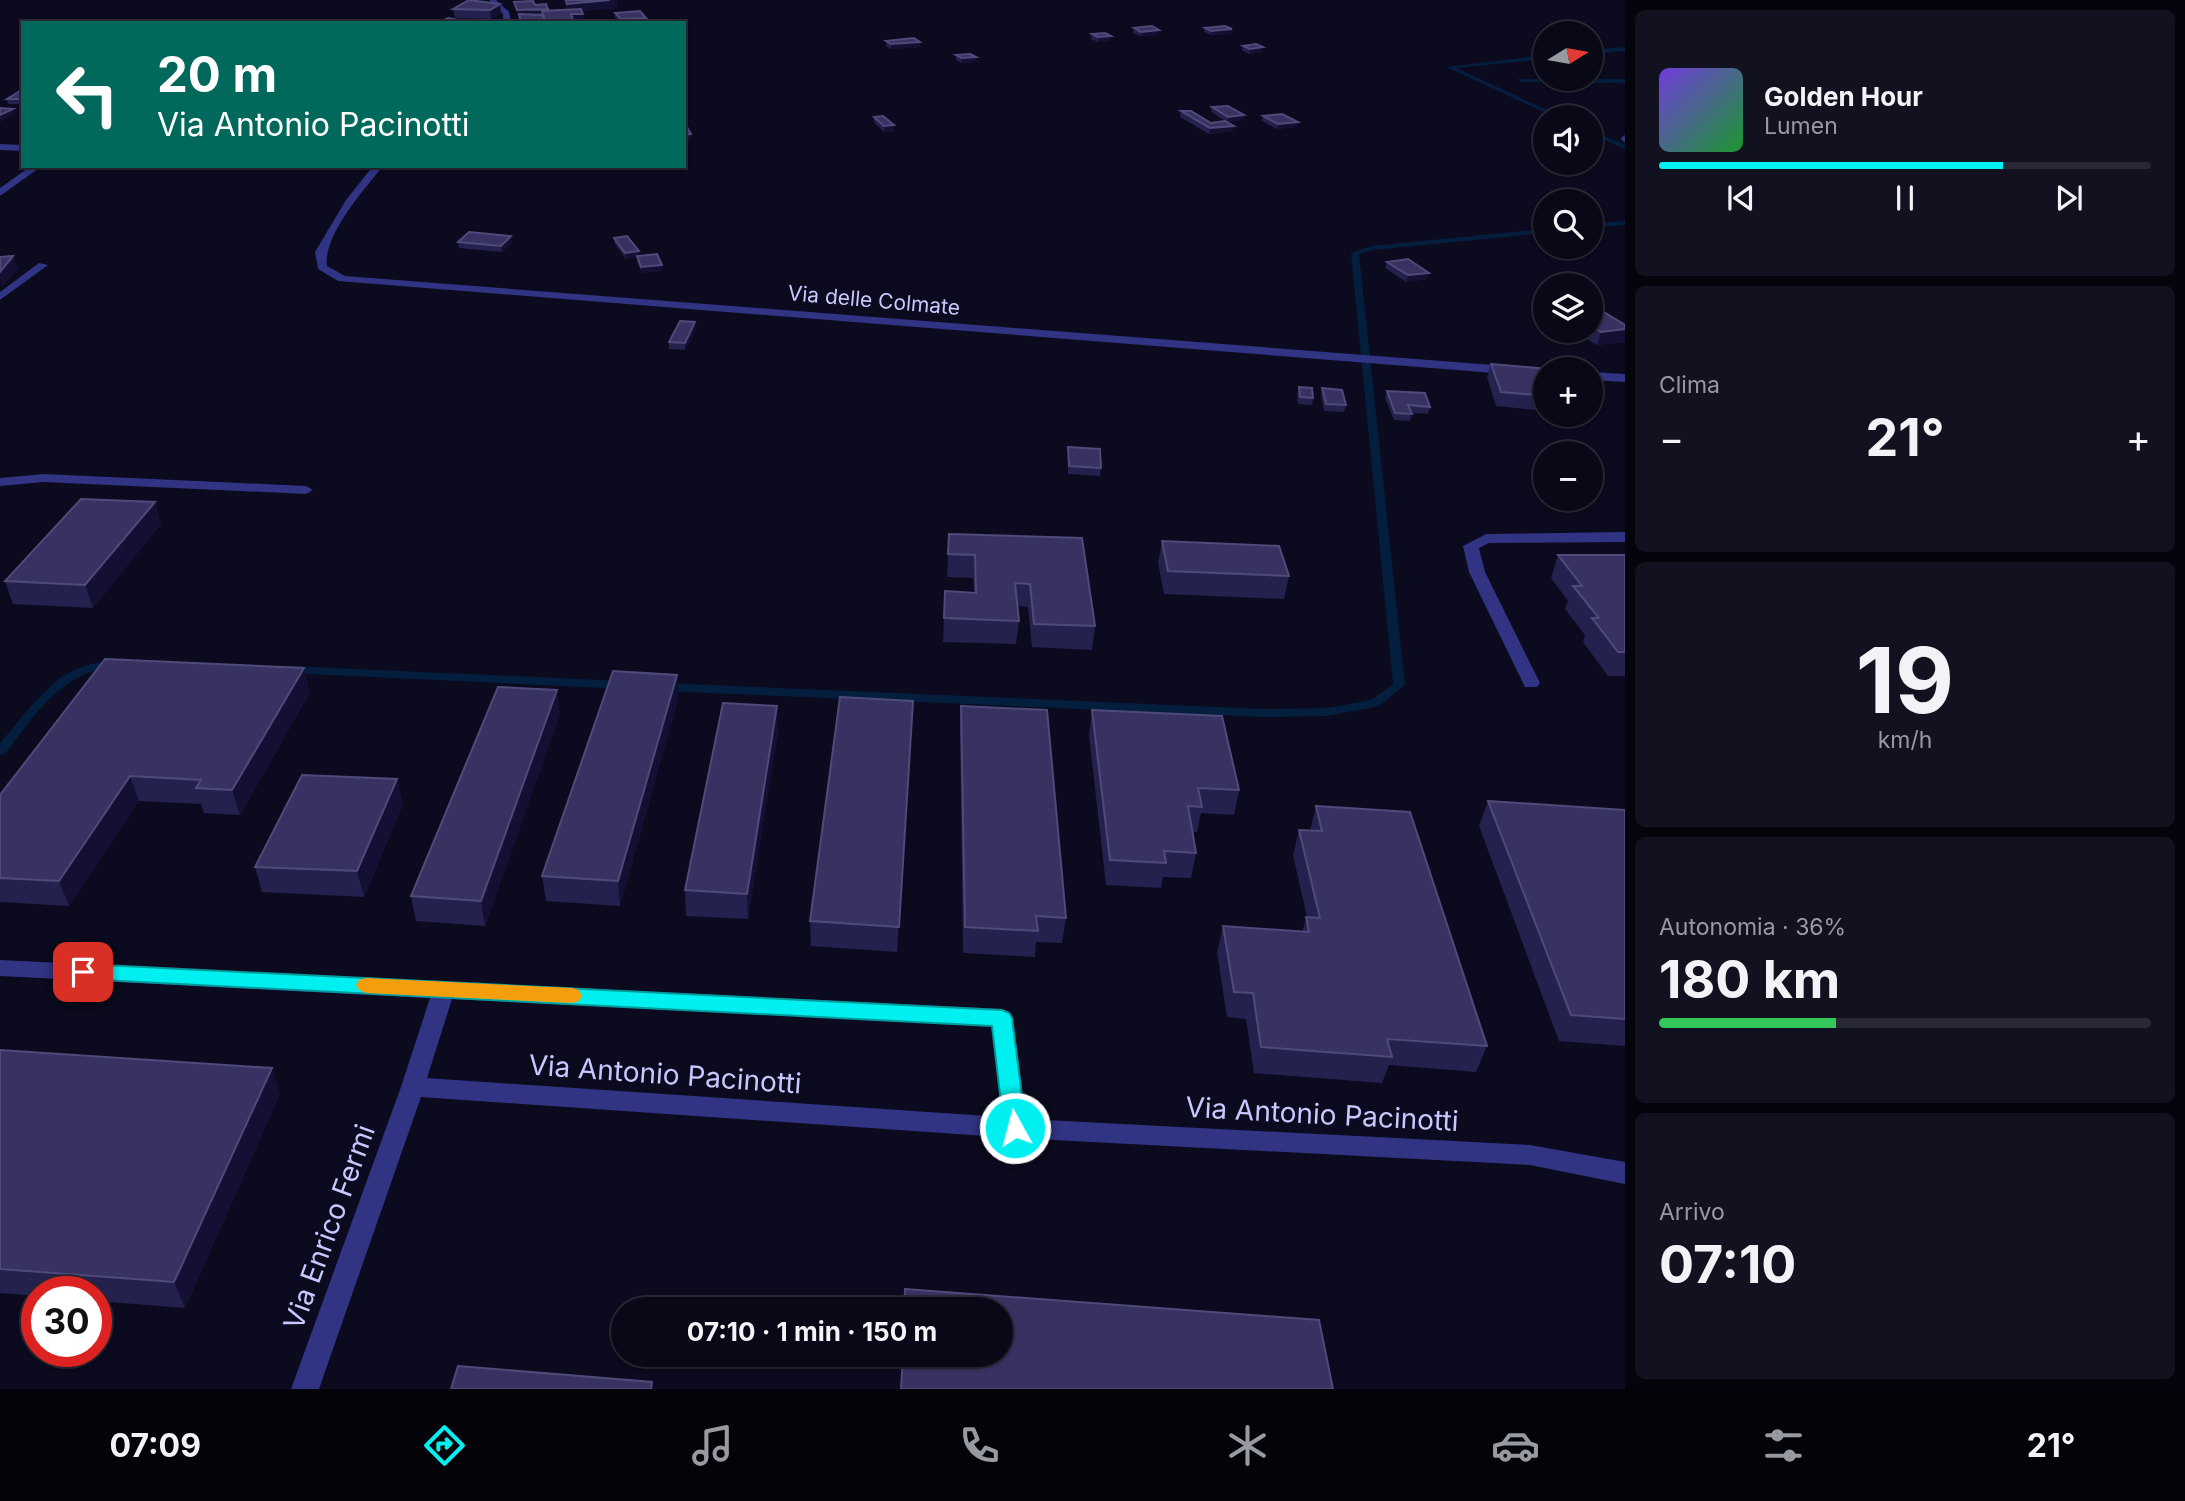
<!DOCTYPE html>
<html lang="it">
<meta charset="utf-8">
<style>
body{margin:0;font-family:Inter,sans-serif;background:#11111f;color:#f1f3f6;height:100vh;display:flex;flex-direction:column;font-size:26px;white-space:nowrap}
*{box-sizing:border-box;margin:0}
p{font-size:23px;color:#989aa1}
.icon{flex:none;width:38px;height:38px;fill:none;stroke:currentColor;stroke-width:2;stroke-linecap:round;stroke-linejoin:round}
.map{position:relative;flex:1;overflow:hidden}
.panel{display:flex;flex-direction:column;gap:10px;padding:10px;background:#04040c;width:560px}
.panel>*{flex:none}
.hud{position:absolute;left:21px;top:21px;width:665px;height:147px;border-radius:0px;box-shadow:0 2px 5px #0004,0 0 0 2px #292935;background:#00695c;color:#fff;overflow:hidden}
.needle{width:46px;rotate:79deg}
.fabs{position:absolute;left:1533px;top:21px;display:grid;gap:14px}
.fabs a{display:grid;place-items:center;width:70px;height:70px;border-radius:50%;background:#080816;box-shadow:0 2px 5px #0004,0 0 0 2px #292935;font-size:35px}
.speed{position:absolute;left:21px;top:1276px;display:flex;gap:14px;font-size:35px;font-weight:700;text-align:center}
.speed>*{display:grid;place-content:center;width:91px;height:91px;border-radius:50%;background:#080816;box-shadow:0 2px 5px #0004,0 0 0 2px #292935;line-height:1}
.speed .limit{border:10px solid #d22;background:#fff;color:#111}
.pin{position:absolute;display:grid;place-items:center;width:60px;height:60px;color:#fff;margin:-30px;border-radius:14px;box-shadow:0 4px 10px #0006}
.me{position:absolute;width:77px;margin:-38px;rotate:353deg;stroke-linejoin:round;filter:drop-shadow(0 0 5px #0008)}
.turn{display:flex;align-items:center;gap:24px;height:147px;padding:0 21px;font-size:32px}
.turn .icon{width:91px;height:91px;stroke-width:2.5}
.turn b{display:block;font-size:49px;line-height:60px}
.big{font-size:52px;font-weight:700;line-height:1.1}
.panel .tile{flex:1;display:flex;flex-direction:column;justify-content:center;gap:10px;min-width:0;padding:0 24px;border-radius:10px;background:#11111f}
.panel .dial{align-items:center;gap:0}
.dial b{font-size:91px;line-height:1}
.song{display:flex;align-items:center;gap:21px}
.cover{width:84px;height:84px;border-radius:10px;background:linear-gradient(135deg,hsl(260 70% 55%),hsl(130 70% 35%))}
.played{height:7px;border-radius:4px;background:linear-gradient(90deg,#00f0f2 70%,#292935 70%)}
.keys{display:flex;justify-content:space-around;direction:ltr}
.heat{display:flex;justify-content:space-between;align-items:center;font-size:38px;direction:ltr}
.charge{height:10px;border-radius:5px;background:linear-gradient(90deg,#34c759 36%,#292935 0)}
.trip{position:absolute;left:611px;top:1297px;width:402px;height:70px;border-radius:35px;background:#080816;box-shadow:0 2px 5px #0004,0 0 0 2px #292935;font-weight:700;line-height:70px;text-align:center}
.tab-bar{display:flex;height:112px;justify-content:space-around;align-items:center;background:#030309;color:#989aa1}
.tab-bar .icon{width:49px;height:49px}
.tab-bar .on{color:#00f0f2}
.tab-bar b{font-size:32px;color:#f1f3f6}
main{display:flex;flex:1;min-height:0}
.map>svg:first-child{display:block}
</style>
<main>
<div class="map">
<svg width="1625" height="1389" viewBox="0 0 1625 1389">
<rect width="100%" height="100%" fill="#0b0a1e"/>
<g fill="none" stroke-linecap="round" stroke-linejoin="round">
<!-- stream -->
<path fill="#041e3d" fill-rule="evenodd" d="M1625,47v4l-34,3v-4z
M1545,55v4l-89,9 106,49h-7l-109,-50z
M1518,79h107v4l-105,-1z
M1591,130l34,15v4l-34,-15z
M1625,221v4l-34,3v-4z
M1545,229v4l-172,17 -14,4 46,431 -26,21 -4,1 -48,9 -64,1 -599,-26 -6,-4 6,-4 599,26 64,-1 44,-8 22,-16 -42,-431 21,-7z
M114,660l4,1 2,3 -2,3c-13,2 -25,2 -37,9 -33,16 -54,50 -76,78l-5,1v-12l32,-38 26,-26 16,-9 17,-6z
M290,666l334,15 6,4 -6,4 -338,-16 -2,-3 2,-3z"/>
<!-- service -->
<path fill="#303482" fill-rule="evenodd" d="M0,144l23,1v6l-23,-1z
M31,166h11l-42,30v-8z
M39,263l9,2 -48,35v-8z
M44,474l262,12 7,4 -7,4 -262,-12 -44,4v-8z
M1625,532v10l-136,1 -10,5 6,24 55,111 -3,4h-12l-56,-115 -6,-26 23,-12z"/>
<!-- minor -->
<path fill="#303482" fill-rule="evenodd" d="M489,0h7l13,12 2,11h-8v-9z
M1625,135v7l-3,-1 -1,-3z
M373,166h10c-19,24 -60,69 -56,100l18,10 1200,93v8l-1207,-96 -20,-12 -3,-17 31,-52z
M1591,372l34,2v8l-34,-2z
M0,960l1002,49 8,3 3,6 13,101 504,26 95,17v22l-95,-19 -515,-27 -594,-41 -102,292h-28l110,-302 29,-89 -430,-22zM452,999l540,27 10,91 -575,-39z"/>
</g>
<!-- wall -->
<path fill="#25214e" d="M564,0h52l1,8 -35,3 2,12h-64l-6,-21 21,3 13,5 19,-1z
M500,4l1,9 -10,6 -36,-1 -2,-9z
M615,13l31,5v4l-26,1 -5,-6z
M1134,28l25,7 -18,1 -8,-3z
M1205,28l27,1 -1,5 -20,1 -7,-3z
M1092,34l18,7 -12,1 -7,-3z
M886,41l34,1 -1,5 -28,2 -5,-3z
M1243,46l20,1 -1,5 -13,2 -7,-4z
M956,55l20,2 -1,5 -14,1 -5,-3z
M20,91l2,13h-14l-1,-5z
M1212,107l32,8 -1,5 -16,2 -16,-10z
M1181,111l30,12 22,8 -24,3 -29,-17z
M1263,116l34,11 -20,2 -15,-8z
M874,117l20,8v6l-10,1 -10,-10z
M614,238l25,18 23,9v6l-20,2 -5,-11v-5l-11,2 -11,-15z
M458,242h54l-10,10 -43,-4z
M1387,262l41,17 -22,3 -21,-14z
M1591,304l34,21v17l-28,3 -24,-14h18z
M696,329l-11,21 -16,-1v-7z
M1491,364l54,5v42l-49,-5 -9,-29z
M1299,387l14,11 -1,7 -14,-1 -1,-10z
M1322,388l24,17 -2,7 -20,-1 -3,-16z
M1387,391l43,16 -2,7 -16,-1 -2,8 -16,-1 -9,-22z
M1068,447l33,21 -1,8 -32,-2z
M155,502l6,22 -68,84 -80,-4 -8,-23z
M949,534l133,4 13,88 -3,24 -60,-3 -4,-40 -11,-1 2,15 -3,23 -73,-2 2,-51 29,1 -1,-14 -26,-1z
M1162,541l127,35 -5,23 -120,-5 -6,-31z
M1558,555h67v121h-17l-25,-34 2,-7 -20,-26 3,-8 -17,-23z
M310,692l-70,123 -36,-2 -3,-9 -62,-3 -70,105 -69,-4v-107z
M678,699l-58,207 -74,-5 -4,-25z
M913,701l-16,251 -86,-6 -1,-25z
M961,706l105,212 -4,25 -26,-1 -1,15 -72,-4 -3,-223z
M1092,710l147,80 -5,25 -33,-2 -4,19h-4l3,21 -5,25 -28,-1 -2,11 -55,-3 -17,-150z
M560,714l-75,212 -69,-5 -5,-25z
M778,730l-30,189 -62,-3 -1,-26z
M397,779l6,25 -39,93 -102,-5 -7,-25z
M1488,801l137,9v236l-66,-5 -80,-215z
M1316,806l171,240 -11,26 -87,-7 -7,18 -128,-10 -8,-54 -19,-2 -10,-65 6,-26 79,6 5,-15 -14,-62 6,-25 11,1z
M0,1050l280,44 -95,214 -89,-7v-9h-59v4l-37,-3z"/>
<!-- shaded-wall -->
<path fill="#131033" d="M610,0h6l1,8 -49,4 -1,-8z
M500,4l1,9 -10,6 -1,-9z
M548,9l1,4 -32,2v-5z
M571,14h12l1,9h-39v-1z
M646,18v4l-25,1v-4z
M1232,29l-1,5 -20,1v-4z
M1159,30v5l-18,1v-4z
M1111,36l-1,5 -12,1v-5z
M920,42l-1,5 -28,2v-5z
M1263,47l-1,5 -13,2 1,-5z
M976,57l-1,5 -14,1 1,-5z
M13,109l2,5 -15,8v-7z
M1244,115l-1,5 -16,2 1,-5z
M1298,122l-1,5 -20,2 1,-5z
M894,125v6l-10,1v-6z
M1234,126l-1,5 -24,3 1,-6z
M691,134v6h-7v-5z
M511,236l1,6 -10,10 -1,-6z
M639,251v6l-13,2 -1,-6z
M13,256l5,13 -16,18 -2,-8v-7z
M662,265v6l-20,2 -1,-6z
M1429,273l-1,6 -22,3 2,-7z
M695,322l1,7 -11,21v-7z
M1625,329v13l-28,3 4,-13z
M155,502l6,22 -68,84 -8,-23z
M304,668l6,24 -70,123 -8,-25z
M677,675l1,24 -58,207 -2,-25z
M557,690l3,24 -75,212 -4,-25z
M777,706l1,24 -30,189 -1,-25z
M130,776l9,25 -70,105 -10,-25z
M397,779l6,25 -39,93 -7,-26z
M272,1068l8,26 -95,214 -11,-26z"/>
<!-- building -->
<path fill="#373261" stroke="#4e4a7a" stroke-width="2" d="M469,0l31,4 -10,6 -37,-1z
M566,0h44l-43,4z
M533,1l2,4 11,-1 2,5 -31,1 -3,-8z
M581,9l2,5h-12l2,6 -28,2 -3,-11z
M640,11l6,7 -25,1 -6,-6z
M519,14l23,1 3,8h-24z
M448,18l25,5h-35z
M1152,26l7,4 -18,2 -7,-4z
M1225,26l7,3 -21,2 -6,-3z
M1105,33l6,3 -13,1 -6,-3z
M914,38l6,4 -29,2 -5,-3z
M1256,44l7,3 -13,2 -7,-3z
M970,54l6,3 -14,1 -6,-3z
M20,91h3v6l-3,2h-13z
M1228,106l16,9 -16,2 -16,-10z
M0,108l13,1 -13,6z
M1181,111h10l20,12 14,-2 9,5 -24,2z
M1282,114l16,8 -20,2 -15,-8z
M883,116l11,9 -10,1 -10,-9z
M684,127h3l4,7 -7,1z
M469,232l42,4 -10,10 -43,-4z
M627,236l12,15 -14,2 -11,-15z
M657,254l5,11 -21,2 -4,-11z
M13,256l-13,16v-15z
M1408,259l21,14 -21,2 -21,-13z
M1591,304l34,21v4l-24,3 -10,-6z
M680,321l15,1 -10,21 -16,-1z
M1491,364l58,5h-4v27l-44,-4z
M1299,387l13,1 1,10 -13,-1z
M1322,388l20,2 4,15 -20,-1z
M1387,391l38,2 5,14 -22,-2 4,9 -17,-1z
M1068,447l32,2 1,19 -32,-2z
M81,499l74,3 -70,83 -80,-4z
M949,534l133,4 13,88 -61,-2 -4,-40 -15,-1 4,38 -75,-3 1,-27 31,2 -1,-38 -27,-1z
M1162,541l117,5 10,30 -121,-5z
M1558,555h67v97h-7l-26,-34h7l-26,-32h9z
M105,659l199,9 -72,122 -36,-2 5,-8 -71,-4 -71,105 -59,-3v-83z
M613,671l64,4 -59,206 -76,-5z
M498,687l59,3 -76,211 -70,-5z
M840,697l73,4 -14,226 -89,-6z
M723,703l54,3 -30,188 -62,-4z
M961,706l86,4 19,208 -30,-2 2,15 -73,-4z
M1092,710l130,6 17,74 -41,-2 4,19 -14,-1 8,47 -32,-2 2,12 -56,-3z
M302,775l95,4 -40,92 -102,-4z
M1488,801l137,9v209l-54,-4z
M1316,806l94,6 77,234 -100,-7 5,18 -131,-10 -8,-54 -19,-1 -11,-66 86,6 -3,-15 14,1 -21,-88 23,1z
M0,1050l272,18 -98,214 -174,-13z
M905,1289l414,31 14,69h-432l2,-35h98v-45h-97z
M458,1366l194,16 -1,7h-200z"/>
<!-- route -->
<path fill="#00f0f2" stroke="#009c9d" stroke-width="2" d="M83,964l919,46 7,3 3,5 14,110 -3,6 -8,3 -8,-3 -3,-6 -12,-102 -909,-47 -7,-2 -3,-5 3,-5z"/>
<!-- slow -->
<path fill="#f59e0b" d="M366,978l206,10 7,2 3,6 -3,5 -7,2 -206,-10 -7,-3 -3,-5 3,-5z"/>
<g text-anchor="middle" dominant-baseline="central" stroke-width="7" stroke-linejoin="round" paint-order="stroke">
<!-- far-street labels -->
<g font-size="21" fill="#c8c7ff" stroke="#0b0a1e">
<text transform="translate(874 300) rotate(5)">Via delle Colmate</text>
</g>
<!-- near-street labels -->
<g font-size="28" fill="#c8c7ff" stroke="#0b0a1e">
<text transform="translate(665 1074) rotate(4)">Via Antonio Pacinotti</text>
<text transform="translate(1322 1114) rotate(3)">Via Antonio Pacinotti</text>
<text transform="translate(329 1227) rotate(-70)">Via Enrico Fermi</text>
</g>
</g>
</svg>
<div class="fabs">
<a><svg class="needle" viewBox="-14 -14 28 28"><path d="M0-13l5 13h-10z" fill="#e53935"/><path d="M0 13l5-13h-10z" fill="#989aa1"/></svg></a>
<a><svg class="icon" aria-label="sound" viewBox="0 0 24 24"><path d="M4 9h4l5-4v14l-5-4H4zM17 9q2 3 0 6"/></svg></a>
<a><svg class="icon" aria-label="search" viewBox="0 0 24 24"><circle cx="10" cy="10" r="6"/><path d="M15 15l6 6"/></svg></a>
<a><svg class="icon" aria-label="layers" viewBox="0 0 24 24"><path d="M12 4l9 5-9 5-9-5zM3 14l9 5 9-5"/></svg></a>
<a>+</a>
<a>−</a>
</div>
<div class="speed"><div class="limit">30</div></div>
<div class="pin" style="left:83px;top:972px;background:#d93025"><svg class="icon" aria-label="arrive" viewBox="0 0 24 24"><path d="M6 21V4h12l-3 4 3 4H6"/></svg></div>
<svg class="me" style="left:1015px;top:1128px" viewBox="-20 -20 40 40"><circle r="17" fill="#00f0f2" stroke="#fff" stroke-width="3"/><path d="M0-11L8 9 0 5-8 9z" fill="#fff"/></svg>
<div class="trip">07:10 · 1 min · 150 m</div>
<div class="hud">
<div class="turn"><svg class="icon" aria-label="left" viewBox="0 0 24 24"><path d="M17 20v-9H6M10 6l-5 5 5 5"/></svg><div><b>20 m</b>Via Antonio Pacinotti</div></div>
</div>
</div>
<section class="panel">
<div class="tile">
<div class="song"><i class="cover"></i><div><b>Golden Hour</b><p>Lumen</p></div></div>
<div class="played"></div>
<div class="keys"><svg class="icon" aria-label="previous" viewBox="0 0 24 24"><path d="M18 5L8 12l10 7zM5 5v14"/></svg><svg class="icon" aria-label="pause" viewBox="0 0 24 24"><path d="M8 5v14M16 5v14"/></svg><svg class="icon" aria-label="next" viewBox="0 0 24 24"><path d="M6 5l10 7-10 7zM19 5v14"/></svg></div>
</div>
<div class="tile"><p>Clima</p>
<div class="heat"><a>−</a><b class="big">21°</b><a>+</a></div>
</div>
<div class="tile dial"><b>19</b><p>km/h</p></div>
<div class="tile"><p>Autonomia · 36%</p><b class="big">180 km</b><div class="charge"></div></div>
<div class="tile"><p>Arrivo</p><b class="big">07:10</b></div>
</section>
</main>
<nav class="tab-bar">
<b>07:09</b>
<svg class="icon on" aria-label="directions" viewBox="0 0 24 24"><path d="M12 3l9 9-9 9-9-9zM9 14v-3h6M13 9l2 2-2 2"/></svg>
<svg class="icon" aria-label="music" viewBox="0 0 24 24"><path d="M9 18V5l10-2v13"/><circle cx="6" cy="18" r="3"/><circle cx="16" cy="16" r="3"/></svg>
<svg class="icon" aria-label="phone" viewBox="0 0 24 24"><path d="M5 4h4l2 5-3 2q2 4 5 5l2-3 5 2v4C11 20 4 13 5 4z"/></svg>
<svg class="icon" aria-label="climate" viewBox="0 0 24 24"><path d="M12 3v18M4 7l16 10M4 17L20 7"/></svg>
<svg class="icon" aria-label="car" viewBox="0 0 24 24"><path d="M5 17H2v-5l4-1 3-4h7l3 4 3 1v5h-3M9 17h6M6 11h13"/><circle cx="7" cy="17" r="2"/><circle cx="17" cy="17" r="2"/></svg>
<svg class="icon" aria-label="filters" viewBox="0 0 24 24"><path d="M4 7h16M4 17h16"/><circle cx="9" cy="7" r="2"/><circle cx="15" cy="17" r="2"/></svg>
<b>21°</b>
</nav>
